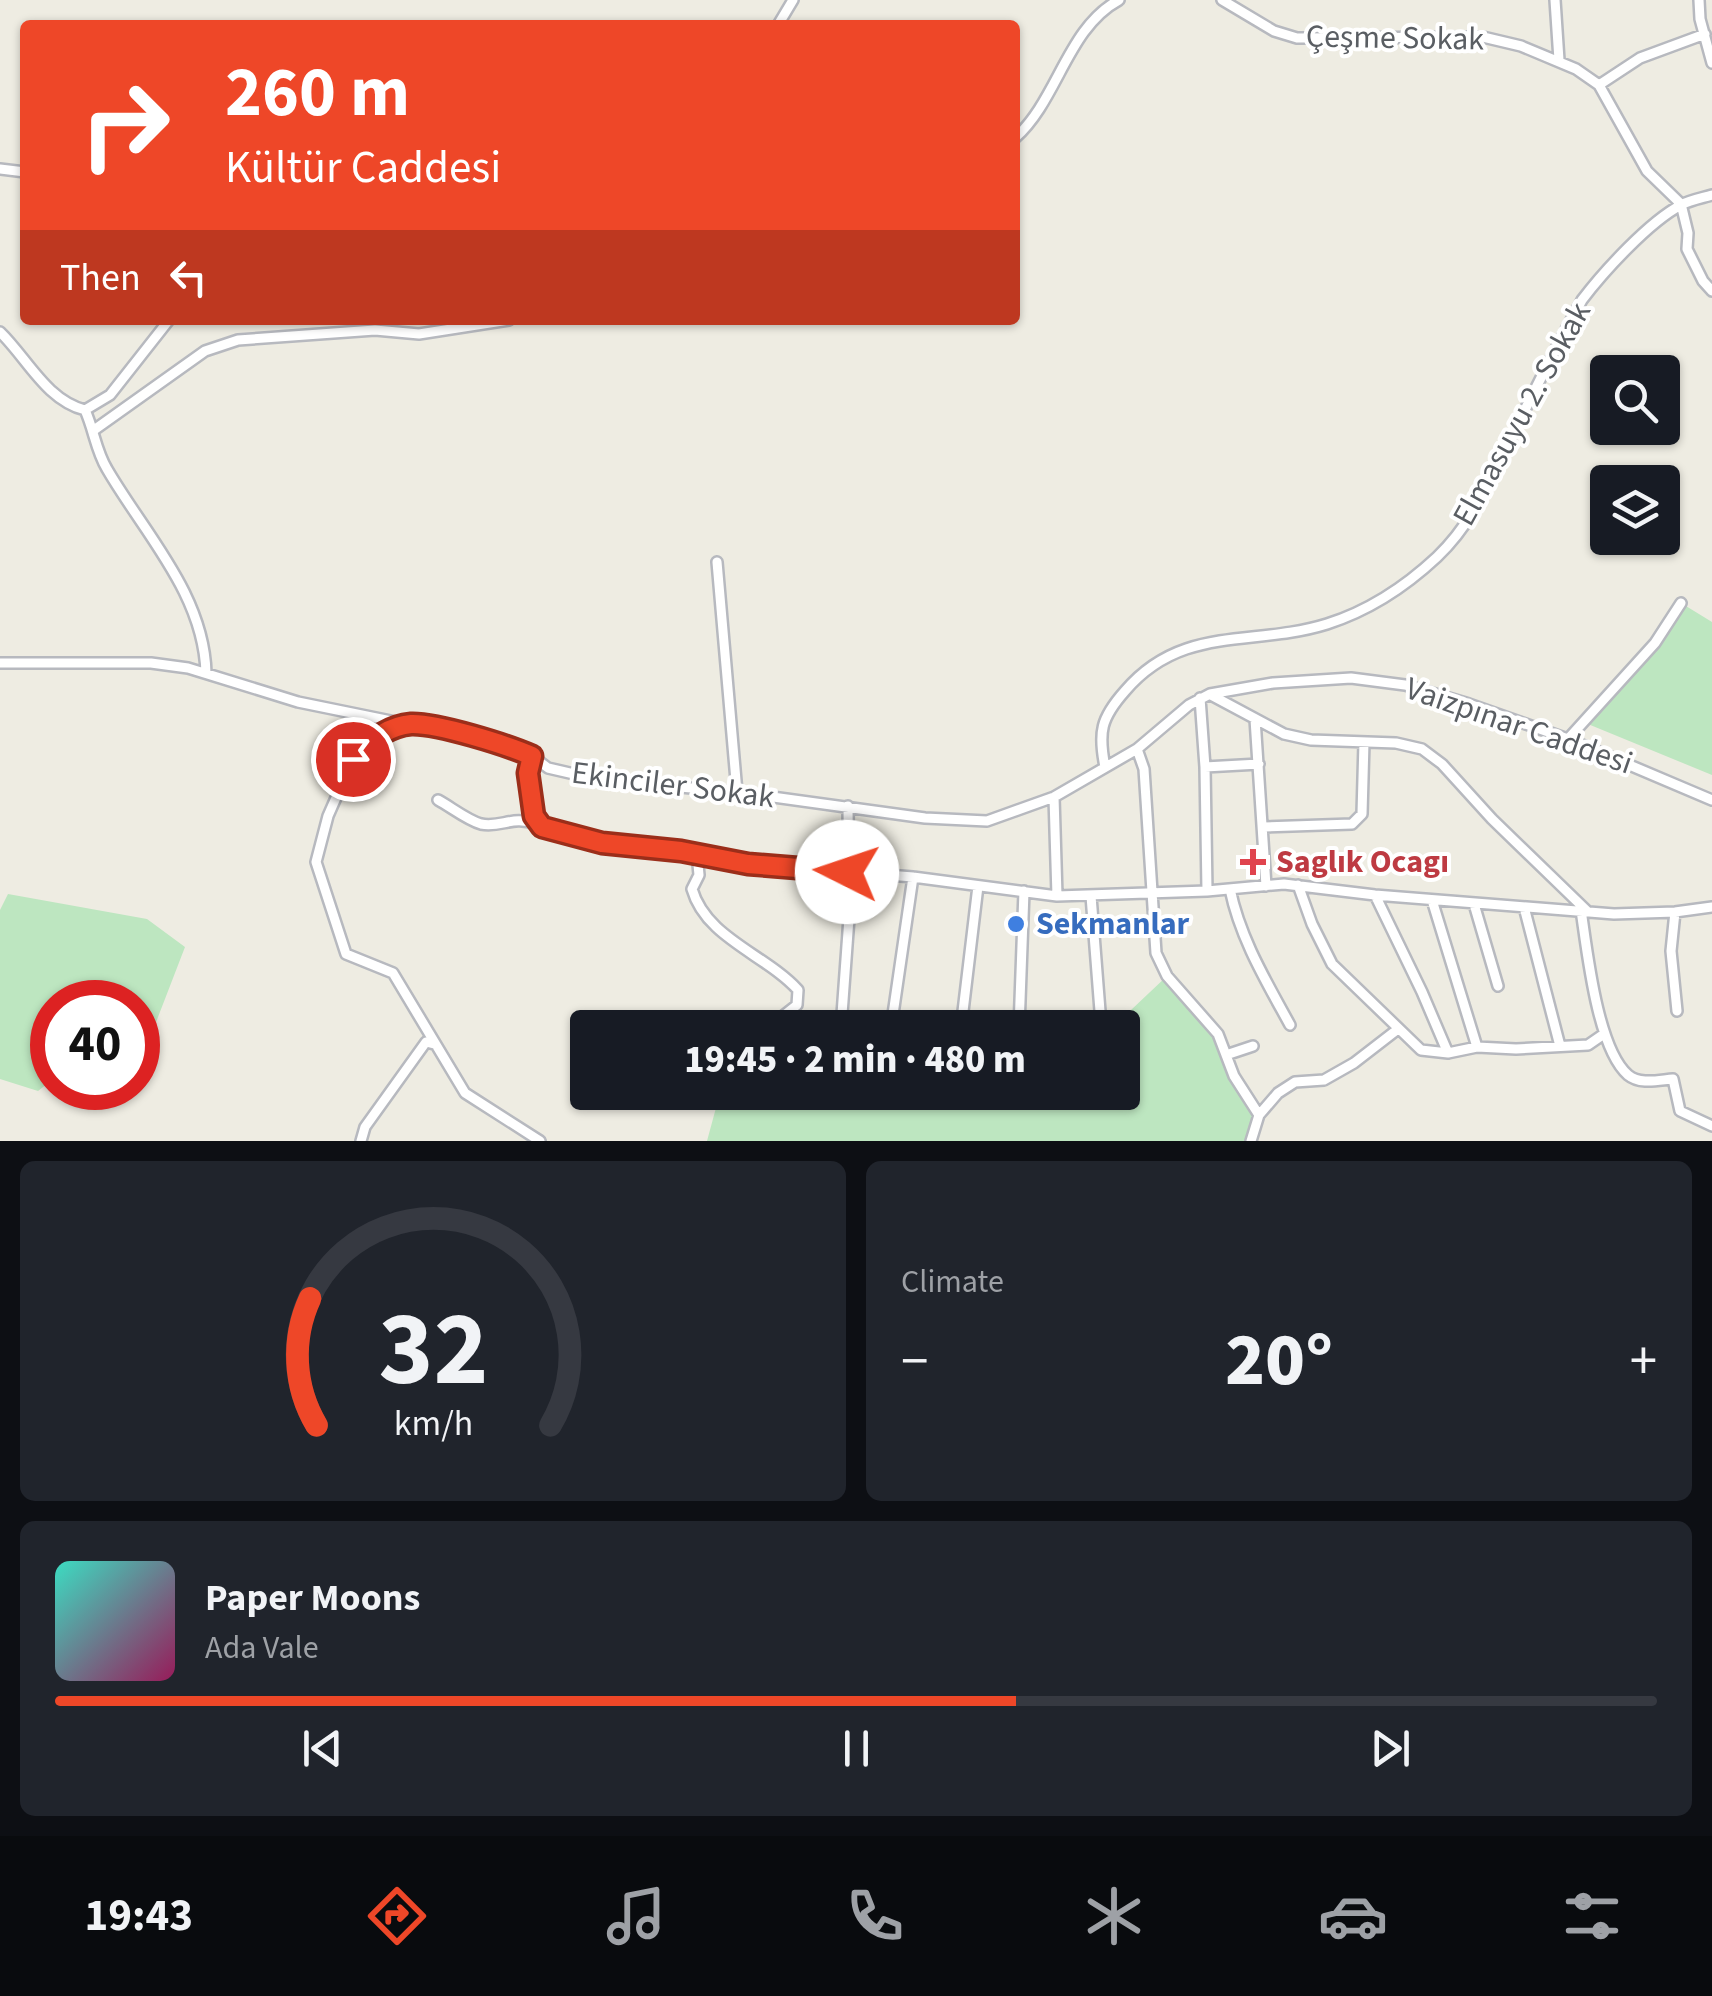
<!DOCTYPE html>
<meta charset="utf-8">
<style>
body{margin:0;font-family:"Source Sans 3",sans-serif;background:#20242c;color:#f1f3f6;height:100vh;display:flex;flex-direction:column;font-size:38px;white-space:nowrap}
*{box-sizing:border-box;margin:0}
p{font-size:32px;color:#9ea1a6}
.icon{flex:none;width:55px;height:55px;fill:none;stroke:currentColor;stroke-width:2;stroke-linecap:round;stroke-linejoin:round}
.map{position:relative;height:1141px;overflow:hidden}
.sheet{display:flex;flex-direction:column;gap:20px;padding:20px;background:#0d0f14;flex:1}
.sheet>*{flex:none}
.hud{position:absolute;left:20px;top:20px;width:1000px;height:305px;border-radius:10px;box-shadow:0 2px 8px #0004;background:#ee4728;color:#fff;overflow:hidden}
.tools{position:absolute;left:1590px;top:355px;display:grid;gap:20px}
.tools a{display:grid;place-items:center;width:90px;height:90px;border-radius:10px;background:#171b24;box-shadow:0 2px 8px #0004;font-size:50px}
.speed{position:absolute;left:30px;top:980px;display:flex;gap:20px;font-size:50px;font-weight:700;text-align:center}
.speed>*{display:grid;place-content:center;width:130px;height:130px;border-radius:50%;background:#171b24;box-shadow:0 2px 8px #0004;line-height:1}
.speed .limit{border:15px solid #d22;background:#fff;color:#111}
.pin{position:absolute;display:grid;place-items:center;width:85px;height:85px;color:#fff;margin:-42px;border:5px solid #fff;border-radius:50%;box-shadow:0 2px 10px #0007}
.me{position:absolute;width:110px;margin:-55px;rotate:274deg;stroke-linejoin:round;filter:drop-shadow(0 0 8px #0008)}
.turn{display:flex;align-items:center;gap:35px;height:210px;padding:0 40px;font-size:45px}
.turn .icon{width:130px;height:130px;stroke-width:2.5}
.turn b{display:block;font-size:70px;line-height:85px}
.then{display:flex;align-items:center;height:95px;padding:0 40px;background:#0003;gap:20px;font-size:38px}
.big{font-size:75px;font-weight:800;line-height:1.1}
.sheet .widget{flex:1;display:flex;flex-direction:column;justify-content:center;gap:15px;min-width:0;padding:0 35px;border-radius:15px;background:#20242c}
.sheet .dial{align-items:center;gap:0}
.dial svg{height:260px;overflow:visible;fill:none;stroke:#363941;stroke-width:7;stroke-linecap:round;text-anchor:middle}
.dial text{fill:#f1f3f6;stroke:none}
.song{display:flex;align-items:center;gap:30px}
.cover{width:120px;height:120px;border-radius:15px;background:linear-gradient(135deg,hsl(170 70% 55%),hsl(330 70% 35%))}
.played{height:10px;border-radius:5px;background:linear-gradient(90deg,#ee4728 60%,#363941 60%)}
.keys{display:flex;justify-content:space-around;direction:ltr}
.heat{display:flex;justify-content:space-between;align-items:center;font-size:55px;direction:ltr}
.sheet .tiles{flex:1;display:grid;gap:20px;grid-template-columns:1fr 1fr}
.widget:last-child{grid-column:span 2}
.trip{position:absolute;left:570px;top:1010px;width:570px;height:100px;border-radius:10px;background:#171b24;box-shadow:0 2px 8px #0004;font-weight:800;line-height:100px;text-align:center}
.menu{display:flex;height:160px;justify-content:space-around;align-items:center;background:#090b0e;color:#9ea1a6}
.menu .icon{width:70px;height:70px}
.menu .active{color:#ee4728}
.menu b{font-size:45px;color:#f1f3f6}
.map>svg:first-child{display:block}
</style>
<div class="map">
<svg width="1712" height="1141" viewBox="0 0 1712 1141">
<rect width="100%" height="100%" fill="#eeece2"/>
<!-- green -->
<path fill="#bde6c0" d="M1681,603l31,19v153l-129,-53z
M8,894l139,25 38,28 -47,122v-67h-86v78l-14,11 -38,-12v-169z
M1167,976l51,58 41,81 -13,26h-539l13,-48 135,-1 106,12 35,-11 126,-1v-64l-9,-1z"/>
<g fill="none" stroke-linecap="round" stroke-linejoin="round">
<!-- minor casing -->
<g stroke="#b7b9bf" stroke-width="14">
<path id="minor" d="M1222,0l52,31 23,7 186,-1 38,9 55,23 23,16 48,86 34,33 7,29 -1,16 16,32 9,10
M1555,0l4,60
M1699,0l1,19 12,44
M778,25l15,-25
M1599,85l41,-27 65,-24
M1015,138c43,-38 52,-110 104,-138
M0,169l25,3
M0,332c27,26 46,68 85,78l25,-15 59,-75
M85,410c9,20 11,41 22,59 37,64 97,125 99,204
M94,430l111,-79 33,-11 137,-10 44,4 90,-14
M717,562l20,230
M0,663h151l37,5 110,34 196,40 38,14 16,12 52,12 137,12 188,26 62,3 67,-24 83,-48 52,-44 21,-11 63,-11 78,-5 54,7 64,19 99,35 144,61
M1211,695l73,39 27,6 85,3 26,6 20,15 50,55 95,92
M1200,698l5,69 2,124
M1255,719l11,167
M408,725l-38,13 -17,21 -25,57 -12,46 30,92 47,19 72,120 75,48
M1568,739l87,-96 26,-40
M1137,749l7,20 12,184 11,23 51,58 16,42 25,39 -8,26
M532,756l-3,17 5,43 8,11 60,16 79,8 67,13 165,13 144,19 150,-5 77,-7 91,11 239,19 61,-2 37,-5
M1105,767c-7,-35 -4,-49 20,-76 57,-67 128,-44 202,-67 41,-13 79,-38 110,-67 40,-38 57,-87 82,-135 20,-41 41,-82 63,-122 22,-29 67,-78 99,-95 9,-5 21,-7 31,-10
M1205,767l54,-3
M1054,797l3,99
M438,800c13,7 29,20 43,24 21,4 31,-9 55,0
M1264,827l88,-3 10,-10 2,-72
M697,854l2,21 -7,14c14,49 73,65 106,101l-1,15 -29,23
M1298,885l14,39 20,40 89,86 27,3 29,-6 39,2 72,-4 16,-11
M1230,889c10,49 36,92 60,136
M1375,895l47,97 26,61
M1091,896l9,115
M1432,900l45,147
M1474,904l24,82
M1524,907l36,139
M1581,910c6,40 16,138 47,165 12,10 31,5 45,4l7,32 32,15
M1675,912l-4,39 6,60
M841,1028l8,-110 -1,-112
M891,1028l22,-151
M961,1028l17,-142
M1019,1028l5,-137
M1226,1055l27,-9
M1259,1115l19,-22 17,-11 29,-2 30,-17 44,-34
M361,1141l4,-14 61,-85 8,2"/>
</g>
<!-- minor -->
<use href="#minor" stroke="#fff" stroke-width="9"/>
</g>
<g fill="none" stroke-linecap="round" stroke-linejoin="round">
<!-- route casing -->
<g stroke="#9b2e1a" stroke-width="25">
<path id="route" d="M353,759c15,-17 34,-33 58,-35 26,-1 96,21 121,32l-4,17 6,43 8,11 60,16 79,8 67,13 99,8"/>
</g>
<!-- route -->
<use href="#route" stroke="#ee4728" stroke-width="18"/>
</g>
<!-- markers -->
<path fill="#e0444e" stroke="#fff" stroke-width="4" d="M1248 847h10v10h10v10h-10v10h-10v-10h-10v-10h10z"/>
<circle fill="#3f7fe0" stroke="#fff" stroke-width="4" cx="1016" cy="924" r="10"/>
<g text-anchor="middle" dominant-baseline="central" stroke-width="8" stroke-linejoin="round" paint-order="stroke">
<!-- street labels -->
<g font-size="32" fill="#5a5e63" stroke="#fff">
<text transform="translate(1395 38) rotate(1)">Çeşme Sokak</text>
<text transform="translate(1522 414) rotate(-61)">Elmasuyu 2. Sokak</text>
<text transform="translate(1519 726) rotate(19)">Vaizpınar Caddesi</text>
<text transform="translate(673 785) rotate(7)">Ekinciler Sokak</text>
</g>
<!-- health labels -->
<g font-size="32" font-weight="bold" fill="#be3a42" stroke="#fff" text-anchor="start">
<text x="1276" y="862">Saglık Ocagı</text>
</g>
<!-- shop labels -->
<g font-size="32" font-weight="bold" fill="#366cbe" stroke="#fff" text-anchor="start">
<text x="1036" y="924">Sekmanlar</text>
</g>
</g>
</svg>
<div class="tools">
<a><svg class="icon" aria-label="search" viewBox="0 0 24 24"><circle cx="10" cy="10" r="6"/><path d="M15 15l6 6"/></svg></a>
<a><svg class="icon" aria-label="layers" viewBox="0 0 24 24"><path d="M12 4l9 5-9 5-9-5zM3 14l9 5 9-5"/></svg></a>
</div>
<div class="speed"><div class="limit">40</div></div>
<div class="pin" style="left:353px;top:759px;background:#d93025"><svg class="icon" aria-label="arrive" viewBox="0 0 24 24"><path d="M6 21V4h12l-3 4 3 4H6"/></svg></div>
<svg class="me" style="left:847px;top:872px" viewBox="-20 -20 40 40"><circle r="19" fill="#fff"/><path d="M0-13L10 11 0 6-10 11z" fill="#ee4728"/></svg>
<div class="trip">19:45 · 2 min · 480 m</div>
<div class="hud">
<div class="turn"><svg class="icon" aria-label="right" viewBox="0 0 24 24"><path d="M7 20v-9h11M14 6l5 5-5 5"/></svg><div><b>260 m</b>Kültür Caddesi</div></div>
<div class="then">Then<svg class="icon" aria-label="left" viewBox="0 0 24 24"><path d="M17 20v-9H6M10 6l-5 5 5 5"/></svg></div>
</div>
</div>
<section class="sheet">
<div class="tiles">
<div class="widget dial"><svg viewBox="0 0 100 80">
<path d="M14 69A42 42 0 1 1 86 69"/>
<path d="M14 69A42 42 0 0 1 12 30" stroke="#ee4728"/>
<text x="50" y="56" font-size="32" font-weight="700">32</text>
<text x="50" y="72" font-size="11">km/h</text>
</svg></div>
<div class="widget"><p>Climate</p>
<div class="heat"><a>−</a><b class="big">20°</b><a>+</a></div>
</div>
<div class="widget">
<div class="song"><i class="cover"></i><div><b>Paper Moons</b><p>Ada Vale</p></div></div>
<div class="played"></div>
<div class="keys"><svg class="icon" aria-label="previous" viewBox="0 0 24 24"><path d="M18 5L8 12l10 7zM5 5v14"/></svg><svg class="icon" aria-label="pause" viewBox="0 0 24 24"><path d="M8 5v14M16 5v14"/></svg><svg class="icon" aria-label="next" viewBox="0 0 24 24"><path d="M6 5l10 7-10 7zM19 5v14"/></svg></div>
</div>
</div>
</section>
<nav class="menu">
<b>19:43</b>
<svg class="icon active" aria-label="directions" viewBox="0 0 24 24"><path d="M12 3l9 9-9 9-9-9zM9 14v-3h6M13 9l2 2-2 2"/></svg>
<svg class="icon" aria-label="music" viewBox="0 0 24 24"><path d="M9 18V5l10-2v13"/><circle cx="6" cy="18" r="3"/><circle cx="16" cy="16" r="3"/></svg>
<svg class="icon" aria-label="phone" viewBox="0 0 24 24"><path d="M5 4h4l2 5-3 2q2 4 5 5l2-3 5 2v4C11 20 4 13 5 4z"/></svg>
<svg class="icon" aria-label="climate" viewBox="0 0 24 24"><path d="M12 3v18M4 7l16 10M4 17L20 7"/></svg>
<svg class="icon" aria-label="car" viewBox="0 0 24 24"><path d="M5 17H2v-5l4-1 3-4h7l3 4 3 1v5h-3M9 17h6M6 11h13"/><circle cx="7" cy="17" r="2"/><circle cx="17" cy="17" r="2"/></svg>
<svg class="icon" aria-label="filters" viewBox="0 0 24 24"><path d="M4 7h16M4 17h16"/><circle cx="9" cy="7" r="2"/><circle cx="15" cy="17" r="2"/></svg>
</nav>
